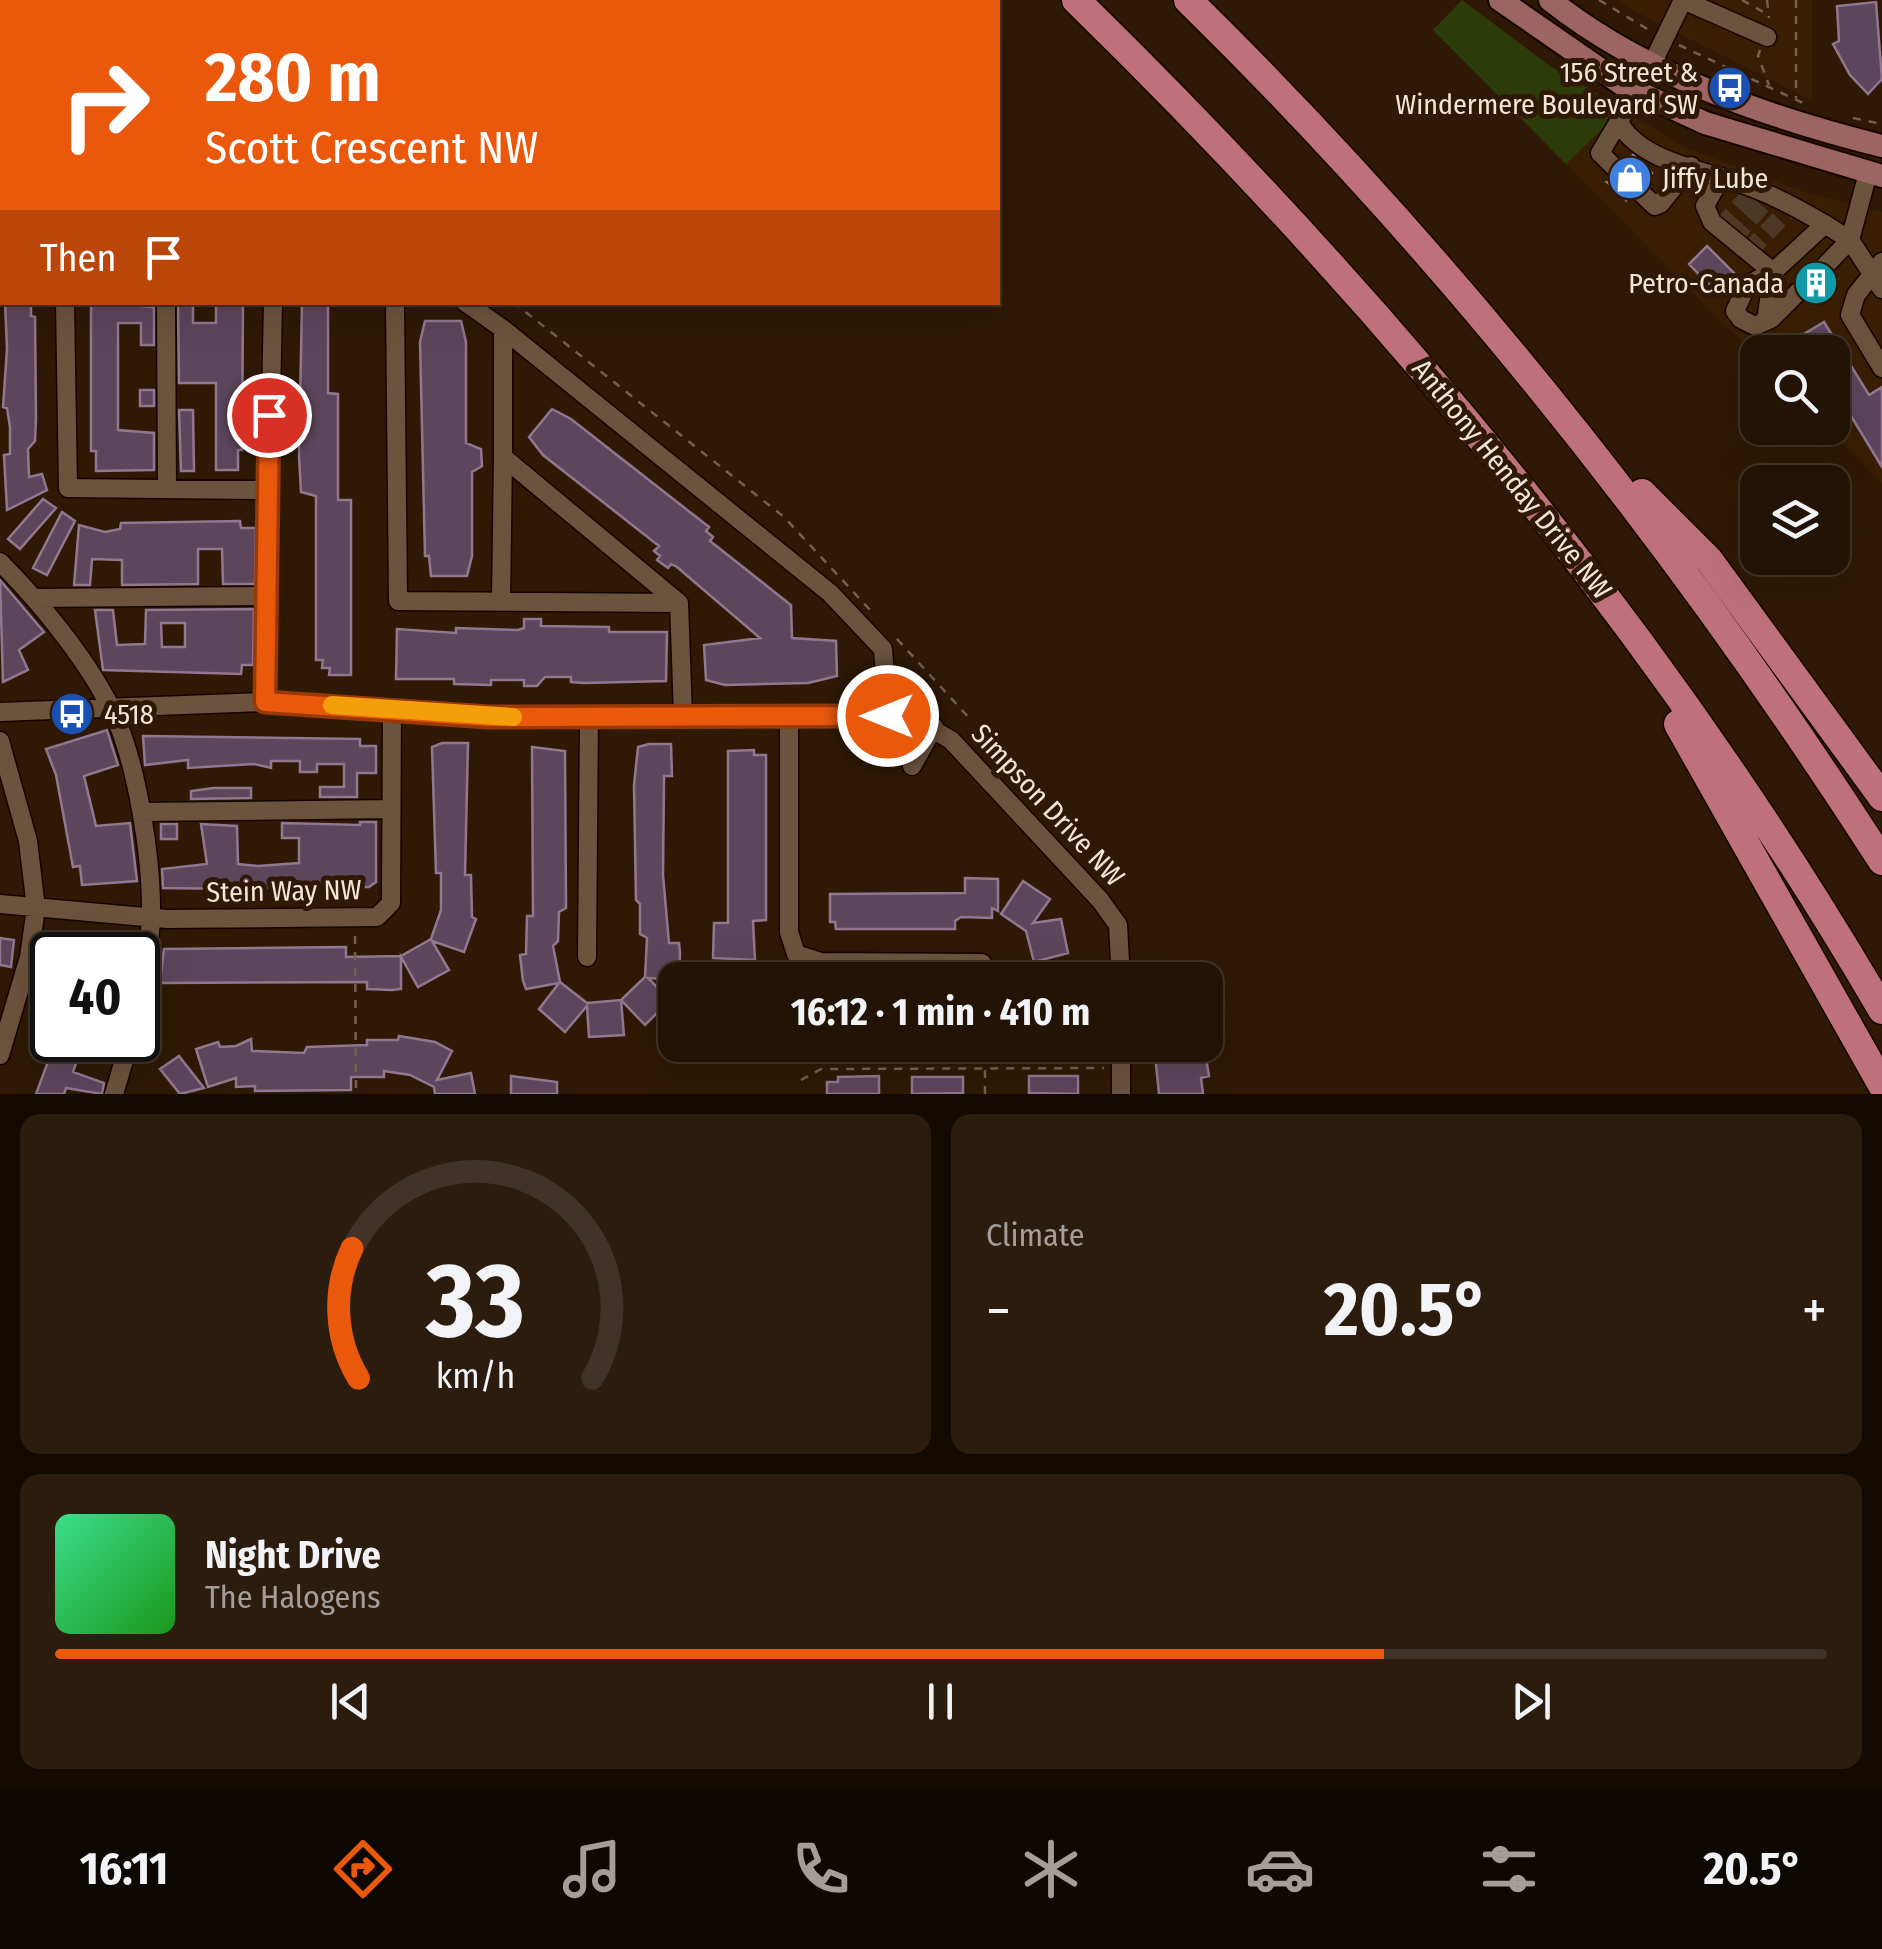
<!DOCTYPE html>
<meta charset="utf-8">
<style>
body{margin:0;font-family:"Fira Sans Condensed",sans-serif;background:#2b1c0e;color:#f1f3f6;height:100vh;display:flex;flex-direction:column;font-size:38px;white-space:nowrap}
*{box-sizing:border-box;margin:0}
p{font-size:32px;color:#a39e9a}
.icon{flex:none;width:55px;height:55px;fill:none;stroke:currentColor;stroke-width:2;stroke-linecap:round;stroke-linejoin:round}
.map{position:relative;height:1094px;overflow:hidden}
.side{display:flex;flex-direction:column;gap:20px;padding:20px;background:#130a02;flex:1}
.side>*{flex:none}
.guide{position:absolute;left:0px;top:0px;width:1000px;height:305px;box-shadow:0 10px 40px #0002,0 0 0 2px #403226;background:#ea580c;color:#fff;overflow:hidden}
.buttons{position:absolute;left:1740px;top:335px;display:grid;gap:20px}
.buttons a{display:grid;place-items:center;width:110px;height:110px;border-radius:20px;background:#231304;box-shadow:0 10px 40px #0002,0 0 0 2px #403226;font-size:50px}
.speed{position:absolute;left:30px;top:932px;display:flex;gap:20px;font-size:50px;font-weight:700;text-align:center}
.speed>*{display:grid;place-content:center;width:130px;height:130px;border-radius:50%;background:#231304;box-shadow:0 10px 40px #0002,0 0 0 2px #403226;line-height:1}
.speed .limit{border:5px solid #111;border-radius:15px;background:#fff;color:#111}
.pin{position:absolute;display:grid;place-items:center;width:85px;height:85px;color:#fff;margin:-42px;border:5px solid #fff;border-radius:50%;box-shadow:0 2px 10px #0007}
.me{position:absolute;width:110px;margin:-55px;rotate:270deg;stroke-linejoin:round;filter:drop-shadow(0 0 8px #0008)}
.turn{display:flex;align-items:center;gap:35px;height:210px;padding:0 40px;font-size:45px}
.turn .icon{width:130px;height:130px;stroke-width:2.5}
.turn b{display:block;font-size:70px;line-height:85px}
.then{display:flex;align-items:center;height:95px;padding:0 40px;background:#0003;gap:20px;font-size:38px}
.big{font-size:75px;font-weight:700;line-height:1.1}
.side .widget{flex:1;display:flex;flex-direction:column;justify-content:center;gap:15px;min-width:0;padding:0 35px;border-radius:20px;background:#2b1c0e}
.side .dial{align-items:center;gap:0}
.dial svg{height:260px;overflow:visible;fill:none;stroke:#403226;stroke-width:7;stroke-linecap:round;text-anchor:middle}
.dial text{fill:#f1f3f6;stroke:none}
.song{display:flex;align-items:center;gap:30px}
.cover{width:120px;height:120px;border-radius:15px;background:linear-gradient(135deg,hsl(150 70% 55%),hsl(120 70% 35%))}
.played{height:10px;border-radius:5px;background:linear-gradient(90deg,#ea580c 75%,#403226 75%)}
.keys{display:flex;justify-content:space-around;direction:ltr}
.heat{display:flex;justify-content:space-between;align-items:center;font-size:55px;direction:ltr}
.side .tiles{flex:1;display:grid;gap:20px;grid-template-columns:1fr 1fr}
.widget:last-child{grid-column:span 2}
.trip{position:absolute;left:658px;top:962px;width:565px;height:100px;border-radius:20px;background:#231304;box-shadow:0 10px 40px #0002,0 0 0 2px #403226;font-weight:700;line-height:100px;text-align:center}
.dock{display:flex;height:160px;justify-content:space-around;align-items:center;background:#0e0802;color:#a39e9a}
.dock .icon{width:70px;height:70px}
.dock .active{color:#ea580c}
.dock b{font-size:45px;color:#f1f3f6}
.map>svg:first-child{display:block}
</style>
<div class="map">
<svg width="1882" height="1094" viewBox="0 0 1882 1094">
<rect width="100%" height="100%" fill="#2f1905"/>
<!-- built -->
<path fill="#391e03" d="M1462,0l88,66 136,82 110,41 86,23v271l-55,-55h5v-76h-74l-1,5 -324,-327z
M1616,0h196v101l-187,-95z"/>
<!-- green -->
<path fill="#2c3c08" d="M1462,0l88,66 66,38 -1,12 -49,48 -133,-134z"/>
<!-- building -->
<path fill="#5d455b" stroke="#91778f" stroke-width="2.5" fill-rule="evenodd" d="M1876,2l6,77 -14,15 -18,-19 -17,-31 6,-3 -2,-35z
M1633,155l19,18 -6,7h-17l-3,20 -19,-18 20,-3v-17z
M1707,246l31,31 -18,19 -31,-32z
M1812,269l8,10 13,-3 4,3 -24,25 -5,-5 3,-12 -9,-8z
M5,302h26v14l4,1 1,101 -1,23 -7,8 1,28 13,-3 5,16 -40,20 -3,-55 6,-1v-27l-3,-19 -4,-1 4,-58z
M216,302h27l-1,148h-4v20h-22v-87h-37l-1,-79h15v19h23z
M302,302h26v91l10,1v106h13v175h-22l1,-7h-8l1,-8h-7v-164l-15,-4 -2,-35z
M118,304l36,3v38h-13v-22h-23v107l36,3v37l-58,1v-20h-5v-146z
M425,321h36l5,21v101l15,6 1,17 -10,6v84l-5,20h-36l-2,-20h-4l-5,-214z
M1824,322l45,73 13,-8v80l-34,-56 -16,9v-68h-37l-6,-9z
M140,390h14v16h-14z
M552,409l19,10 138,108 -3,4 7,6 -3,4 81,64 1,33 44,3 1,35 -29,7 -83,2 -19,-5 -2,-35 56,-7 -83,-71 -6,-3 -3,4 -11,-8 3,-4 -6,-5 5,-5 -116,-91 -14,-18z
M179,410h14l1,61h-13z
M43,499l13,9 -36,41 -12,-10z
M62,512l13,9 -28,54 -14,-7z
M240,521l1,7h15l-1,56h-32l-1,-35h-24v35l-76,1v-25l-30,-1 -2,26h-16l5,-60 26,7 15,-3 1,-6z
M0,580l44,52 -25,18 9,20 -25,12z
M254,609l-1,56h-11l-1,9 -138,-4 -8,-60h18l4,35 28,-1 1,-34zM161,623h24v24h-23z
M524,619h17v7l68,1v5h58l-1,49 -82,2 -13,-1v-5h-26l-8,9h-13v-6h-33v5l-37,-1v-5h-58l1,-50 59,4v-5l62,2 6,-2z
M107,730l11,35 -34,11 12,50 34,-3 7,58 -55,4 -2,-19 -7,1 -17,-92 -10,-26z
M143,736l217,3v7h16v27h-19v24h-37v-10h24v-23h-27v8h-17v-11h-29v7l-17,-4 -66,4v-8l-43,5z
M442,743h26l-3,132h6l1,42 4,2 -12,33 -32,-11 17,29 -31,17 -17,-30v32l-9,1 -25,-1v-7l-207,1 4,-34 182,-2v10l55,-1 30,-17 10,-29v-37h-5l-4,-126z
M649,744h22l1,32h-8l-1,99 6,68h10l1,9 -1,28 -31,-2 22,22 -25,25 -24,-25 24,-23 2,-39 -7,-4v-30l-4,-4 -2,-115 4,-38z
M532,747l33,4 1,157 -7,4 -1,29 -5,5 7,36 27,21 34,-3 3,35 -35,2 -2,-31 -22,26 -26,-23 20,-26 -33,6 -3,-8 -3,-26 6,-1 1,-38h6z
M754,750v5h12v165l-13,1 2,39 -42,-2 1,-35h14v-172z
M213,788h38v10l-60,1v-8z
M360,822h16v60l-7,5 -108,1v-4h-23l-5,5 -70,-1 -1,-19 45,-5 -6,-40 36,2 1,38 20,2 41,-3v-25h-17v-15l78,2z
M161,824h16v15h-16z
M965,878l33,1v32l-6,-3v10l-31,-1 -6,4v8h-119l-1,-7h-5v-28l135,-1z
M1023,881l27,18 -17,24 28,-4 7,34 -34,9 -8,-31 -25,-17z
M83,935l53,9 -2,11 -53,-3z
M0,938l14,2 -3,27 -11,-2z
M757,962l8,18h-50z
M399,1036l36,6 17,9 -15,29 34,-7 4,21h-40l-1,-7 -24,-12 -26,-4v6h-33v13l-96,1v-5l-19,1v-9l-28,9 -12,-38 22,-7 2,5 16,-1 15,-7 1,12 52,2 3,-6 60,-2v-5h31z
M56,1040h61l-4,14 -31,-8 -9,26 31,11 -2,11 -36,-6 -2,6h-28z
M1154,1045h50l5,31 -8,2 2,16h-44z
M179,1056l25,32 -24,6 -20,-25z
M511,1076l46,6v12h-46z
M879,1076v18h-52v-12h11v-5z
M1029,1076h49v18l-49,-1z
M912,1077h51v16l-51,1z"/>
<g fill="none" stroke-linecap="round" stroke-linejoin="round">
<!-- minor-tunnel -->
<path stroke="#4d3825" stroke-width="18" stroke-dasharray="18 9" stroke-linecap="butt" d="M1720,228l36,-39
M1732,239l38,-43
M1748,252l44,-46
M1799,291l25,-24"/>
<!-- minor casing -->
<g stroke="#160400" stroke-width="21">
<path id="minor" d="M1683,0l84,37
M1652,64l31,-64
M1620,124c23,40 93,48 133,64 34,13 66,32 97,52l-26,27
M1618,171l-18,-18 37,-62
M1868,173l-18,67 32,49
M1721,177l-16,29 7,16 61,50
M1637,189l18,17 5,-2 31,-38
M0,214h2
M1882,262l-26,33 -6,20 32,53
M1799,291l-28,28 -16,7 -14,-7 -6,-8 12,-26 26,-13 52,-48
M65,302l3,186 199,2
M166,302l1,187
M395,302l3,299 281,2
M465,302l38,27
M1766,321l7,-49
M0,562c40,40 85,95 111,146 26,52 41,151 40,209 -1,30 -9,62 -13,91
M36,598l230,-2
M501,602l2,-145
M265,702l8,-400
M0,712l265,-10 224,15 424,1 38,22 149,160 18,25 3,55
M683,715l-4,-112 -176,-146v-128l327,264 53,56 5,67
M789,716v216l7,22 25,8 161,1
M0,741l28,100 8,67 -7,49 -29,98
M912,766l22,-39
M142,812l249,-3
M0,904l167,15 210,-2 14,-14 1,-195
M587,957l2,-241
M114,1094l16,-54
M1121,1094v-49"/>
</g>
<!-- major casing -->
<g stroke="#160400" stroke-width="26">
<path id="major" d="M1500,0l123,85 82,38 177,53
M1550,0c95,75 216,117 332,146"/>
</g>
<!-- highway casing -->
<g stroke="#160400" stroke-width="31">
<path id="highway" d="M1076,0c309,302 588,636 806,1010
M1188,0c264,259 494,550 694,861
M1642,493l67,67 173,237
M1678,724l204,361"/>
</g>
<!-- path -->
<path stroke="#74614f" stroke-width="2.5" stroke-dasharray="8 8" stroke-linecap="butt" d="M1599,0l50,30
M1742,0l25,14
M1767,0l2,18
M1796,0v98
M1679,45l124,58
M1760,50l-2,6 11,29
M0,110h2
M1853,118l29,6
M513,302l271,215 87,94
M897,639l75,82
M355,936l1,158
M998,967l106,6
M985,1070v24
M801,1080l20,-11 283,-1"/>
<!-- minor -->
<use href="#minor" stroke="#6c533d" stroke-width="18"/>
<!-- major -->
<use href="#major" stroke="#9d6562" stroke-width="22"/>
<!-- highway -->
<use href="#highway" stroke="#be717a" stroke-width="28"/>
</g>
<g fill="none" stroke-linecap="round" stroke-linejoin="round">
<!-- route casing -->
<g stroke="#983908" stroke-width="25">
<path id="route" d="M269,415l-4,287 224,15 399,-1"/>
</g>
<!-- route -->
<use href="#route" stroke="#ea580c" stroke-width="18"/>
<!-- slow -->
<path stroke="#f59e0b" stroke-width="18" d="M332,705l181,12"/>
</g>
<!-- icons -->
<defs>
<g id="bus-disc" transform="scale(2.25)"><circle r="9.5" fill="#1a4fb4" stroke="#2f1905"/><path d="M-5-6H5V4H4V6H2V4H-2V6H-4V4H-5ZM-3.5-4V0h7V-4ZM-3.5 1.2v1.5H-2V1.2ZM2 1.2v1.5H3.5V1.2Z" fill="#fff"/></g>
<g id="shop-disc" transform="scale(2.25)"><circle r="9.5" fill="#3f7fe0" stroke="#2f1905"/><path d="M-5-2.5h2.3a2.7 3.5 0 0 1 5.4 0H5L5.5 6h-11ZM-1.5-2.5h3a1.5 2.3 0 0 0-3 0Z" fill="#fff"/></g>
<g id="building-disc" transform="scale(2.25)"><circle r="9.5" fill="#0f9aa8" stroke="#2f1905"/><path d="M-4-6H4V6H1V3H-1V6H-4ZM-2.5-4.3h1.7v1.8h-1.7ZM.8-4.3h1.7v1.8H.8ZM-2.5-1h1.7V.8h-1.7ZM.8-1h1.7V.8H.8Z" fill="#fff"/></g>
</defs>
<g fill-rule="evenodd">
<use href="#bus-disc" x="1730" y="88"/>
<use href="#shop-disc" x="1630" y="178"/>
<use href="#building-disc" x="1816" y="283"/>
<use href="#bus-disc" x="72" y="714"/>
</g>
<g text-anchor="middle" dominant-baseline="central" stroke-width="10" stroke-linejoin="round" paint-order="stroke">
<!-- poi labels -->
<g font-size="28" fill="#f4e5d9" stroke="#2f1905" text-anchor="end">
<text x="1698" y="72">156 Street &amp;<tspan x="1698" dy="32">Windermere Boulevard SW</tspan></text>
<text x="1662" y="178" text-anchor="start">Jiffy Lube</text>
<text x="1784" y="283">Petro-Canada</text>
<text x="104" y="714" text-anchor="start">4518</text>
</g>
<!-- street labels -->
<g font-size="28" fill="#f4e5d9" stroke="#2f1905">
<text transform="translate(1512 479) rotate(51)">Anthony Henday Drive NW</text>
<text transform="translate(1048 805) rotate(47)">Simpson Drive NW</text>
<text transform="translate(284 891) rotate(-1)">Stein Way NW</text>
</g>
</g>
</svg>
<div class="buttons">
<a><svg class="icon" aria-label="search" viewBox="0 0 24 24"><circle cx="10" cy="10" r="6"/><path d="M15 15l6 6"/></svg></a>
<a><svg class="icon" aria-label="layers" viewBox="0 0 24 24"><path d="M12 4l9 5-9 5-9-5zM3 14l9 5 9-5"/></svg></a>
</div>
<div class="speed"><div class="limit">40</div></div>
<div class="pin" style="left:269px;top:415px;background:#d93025"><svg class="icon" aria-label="arrive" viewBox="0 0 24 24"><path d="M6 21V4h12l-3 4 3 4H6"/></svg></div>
<svg class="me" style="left:888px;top:716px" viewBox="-20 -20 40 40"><circle r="17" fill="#ea580c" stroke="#fff" stroke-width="3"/><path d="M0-11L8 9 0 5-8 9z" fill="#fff"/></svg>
<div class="trip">16:12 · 1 min · 410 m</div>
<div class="guide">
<div class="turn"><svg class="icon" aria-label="right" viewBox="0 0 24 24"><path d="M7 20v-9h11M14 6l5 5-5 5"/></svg><div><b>280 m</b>Scott Crescent NW</div></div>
<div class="then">Then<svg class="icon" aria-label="arrive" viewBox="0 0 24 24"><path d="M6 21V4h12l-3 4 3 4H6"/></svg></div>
</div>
</div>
<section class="side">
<div class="tiles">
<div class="widget dial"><svg viewBox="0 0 100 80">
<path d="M14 69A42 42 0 1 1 86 69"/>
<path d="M14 69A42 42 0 0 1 12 29" stroke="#ea580c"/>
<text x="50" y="56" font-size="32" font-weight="700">33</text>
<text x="50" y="72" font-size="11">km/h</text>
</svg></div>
<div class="widget"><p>Climate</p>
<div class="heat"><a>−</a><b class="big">20.5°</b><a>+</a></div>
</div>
<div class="widget">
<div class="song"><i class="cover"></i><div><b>Night Drive</b><p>The Halogens</p></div></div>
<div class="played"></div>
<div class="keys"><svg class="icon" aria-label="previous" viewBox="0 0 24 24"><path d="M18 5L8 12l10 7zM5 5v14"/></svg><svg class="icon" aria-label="pause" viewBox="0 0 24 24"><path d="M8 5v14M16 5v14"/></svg><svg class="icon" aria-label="next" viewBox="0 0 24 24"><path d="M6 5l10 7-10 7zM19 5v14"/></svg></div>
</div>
</div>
</section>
<nav class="dock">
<b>16:11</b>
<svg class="icon active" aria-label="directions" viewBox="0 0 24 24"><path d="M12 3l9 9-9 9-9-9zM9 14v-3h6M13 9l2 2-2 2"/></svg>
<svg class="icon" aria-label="music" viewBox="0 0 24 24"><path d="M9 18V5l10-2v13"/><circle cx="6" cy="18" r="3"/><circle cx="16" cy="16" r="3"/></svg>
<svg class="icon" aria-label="phone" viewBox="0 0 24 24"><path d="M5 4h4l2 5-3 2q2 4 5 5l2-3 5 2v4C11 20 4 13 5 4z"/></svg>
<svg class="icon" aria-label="climate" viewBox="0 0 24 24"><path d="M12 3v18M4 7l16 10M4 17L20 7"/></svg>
<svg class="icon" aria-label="car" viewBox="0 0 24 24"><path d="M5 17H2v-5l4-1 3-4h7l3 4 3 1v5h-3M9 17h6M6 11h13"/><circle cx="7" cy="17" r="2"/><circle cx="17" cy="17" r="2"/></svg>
<svg class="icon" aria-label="filters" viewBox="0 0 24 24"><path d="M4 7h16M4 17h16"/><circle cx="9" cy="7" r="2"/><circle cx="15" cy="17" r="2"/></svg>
<b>20.5°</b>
</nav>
